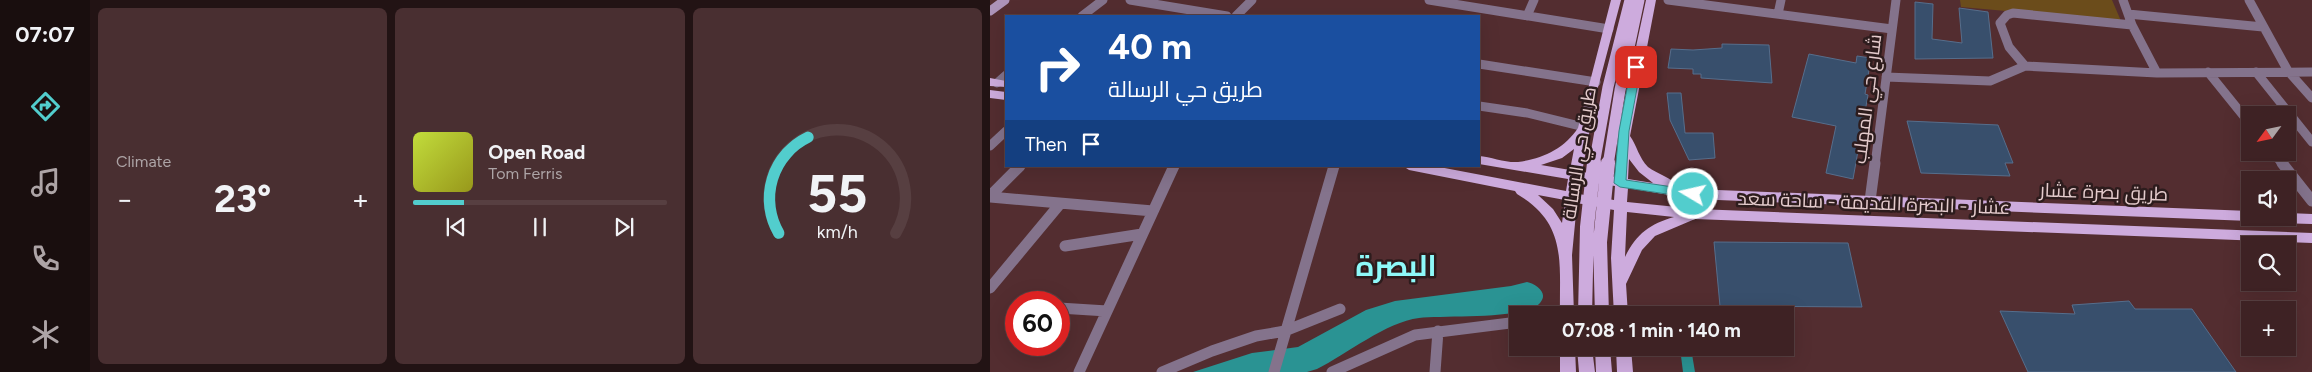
<!DOCTYPE html>
<meta charset="utf-8">
<style>
body{margin:0;font-family:Figtree,Cairo,sans-serif;background:#492f31;color:#f1f3f6;height:100vh;display:flex;flex-direction:column;font-size:19px;white-space:nowrap}
*{box-sizing:border-box;margin:0}
p{font-size:16px;color:#ada4a6}
.icon{flex:none;width:28px;height:28px;fill:none;stroke:currentColor;stroke-width:2;stroke-linecap:round;stroke-linejoin:round}
.map{position:relative;flex:1;overflow:hidden}
.sheet{display:flex;flex-direction:column;gap:8px;padding:8px;background:#221314;width:900px}
.sheet>*{flex:none}
.top-card{position:absolute;left:15px;top:15px;width:475px;height:152px;border-radius:0px;box-shadow:0 5px 20px #0002,0 0 0 1px #573f41;background:#1a4fa0;color:#fff;overflow:hidden}
.needle{width:32px;rotate:237deg}
.buttons{position:absolute;left:1251px;top:106px;display:grid;gap:10px}
.buttons a{display:grid;place-items:center;width:55px;height:55px;border-radius:0px;background:#3e2224;box-shadow:0 5px 20px #0002,0 0 0 1px #573f41;font-size:25px}
.speed{position:absolute;left:15px;top:291px;display:flex;gap:10px;font-size:25px;font-weight:700;text-align:center}
.speed>*{display:grid;place-content:center;width:65px;height:65px;border-radius:50%;background:#3e2224;box-shadow:0 5px 20px #0002,0 0 0 1px #573f41;line-height:1}
.speed .limit{border:8px solid #d22;background:#fff;color:#111}
.pin{position:absolute;display:grid;place-items:center;width:42px;height:42px;color:#fff;margin:-21px;border-radius:10px;box-shadow:0 2px 8px #0006}
.me{position:absolute;width:55px;margin:-28px;rotate:279deg;stroke-linejoin:round;filter:drop-shadow(0 0 4px #0008)}
.turn{display:flex;align-items:center;gap:18px;height:105px;padding:0 20px;font-size:22px}
.turn .icon{width:65px;height:65px;stroke-width:2.5}
.turn b{display:block;font-size:35px;line-height:42px}
.then{display:flex;align-items:center;height:48px;padding:0 20px;background:#0003;gap:10px;font-size:19px}
.big{font-size:38px;font-weight:700;line-height:1.1}
.sheet .card{flex:1;display:flex;flex-direction:column;justify-content:center;gap:8px;min-width:0;padding:0 18px;border-radius:8px;background:#492f31}
.sheet .dial{align-items:center;gap:0}
.dial svg{height:130px;overflow:visible;fill:none;stroke:#573f41;stroke-width:7;stroke-linecap:round;text-anchor:middle}
.dial text{fill:#f1f3f6;stroke:none}
.song{display:flex;align-items:center;gap:15px}
.cover{width:60px;height:60px;border-radius:8px;background:linear-gradient(135deg,hsl(70 70% 55%),hsl(60 70% 35%))}
.played{height:5px;border-radius:2px;background:linear-gradient(90deg,#52cdcd 20%,#573f41 20%)}
.keys{display:flex;justify-content:space-around;direction:ltr}
.heat{display:flex;justify-content:space-between;align-items:center;font-size:28px;direction:ltr}
.sheet .tiles{flex:1;display:grid;gap:8px;grid-template-columns:repeat(3,1fr)}
.trip{position:absolute;left:519px;top:306px;width:285px;height:50px;border-radius:0px;background:#3e2224;box-shadow:0 5px 20px #0002,0 0 0 1px #573f41;font-weight:700;line-height:50px;text-align:center}
main{display:flex;flex:1;min-height:0}
.tab-bar{display:flex;flex-direction:column;width:90px;justify-content:space-around;align-items:center;background:#190e0e;color:#ada4a6}
.tab-bar .icon{width:35px;height:35px}
.tab-bar .selected{color:#52cdcd}
.tab-bar b{font-size:22px;color:#f1f3f6}
.map>svg:first-child{display:block}
</style>
<main>
<nav class="tab-bar">
<b>07:07</b>
<svg class="icon selected" aria-label="directions" viewBox="0 0 24 24"><path d="M12 3l9 9-9 9-9-9zM9 14v-3h6M13 9l2 2-2 2"/></svg>
<svg class="icon" aria-label="music" viewBox="0 0 24 24"><path d="M9 18V5l10-2v13"/><circle cx="6" cy="18" r="3"/><circle cx="16" cy="16" r="3"/></svg>
<svg class="icon" aria-label="phone" viewBox="0 0 24 24"><path d="M5 4h4l2 5-3 2q2 4 5 5l2-3 5 2v4C11 20 4 13 5 4z"/></svg>
<svg class="icon" aria-label="climate" viewBox="0 0 24 24"><path d="M12 3v18M4 7l16 10M4 17L20 7"/></svg>
</nav>
<section class="sheet">
<div class="tiles">
<div class="card"><p>Climate</p>
<div class="heat"><a>−</a><b class="big">23°</b><a>+</a></div>
</div>
<div class="card">
<div class="song"><i class="cover"></i><div><b>Open Road</b><p>Tom Ferris</p></div></div>
<div class="played"></div>
<div class="keys"><svg class="icon" aria-label="previous" viewBox="0 0 24 24"><path d="M18 5L8 12l10 7zM5 5v14"/></svg><svg class="icon" aria-label="pause" viewBox="0 0 24 24"><path d="M8 5v14M16 5v14"/></svg><svg class="icon" aria-label="next" viewBox="0 0 24 24"><path d="M6 5l10 7-10 7zM19 5v14"/></svg></div>
</div>
<div class="card dial"><svg viewBox="0 0 100 80">
<path d="M14 69A42 42 0 1 1 86 69"/>
<path d="M14 69A42 42 0 0 1 32 10" stroke="#52cdcd"/>
<text x="50" y="56" font-size="32" font-weight="700">55</text>
<text x="50" y="72" font-size="11">km/h</text>
</svg></div>
</div>
</section>
<div class="map">
<svg width="1322" height="372" viewBox="0 0 1322 372">
<rect width="100%" height="100%" fill="#532d30"/>
<!-- green -->
<path fill="#6b4c1b" d="M970,0h152l9,21 -160,-14z"/>
<!-- water -->
<path fill="#2a9393" d="M537,282c9,2 22,11 13,21 -15,17 -96,12 -121,15 -33,4 -72,36 -102,51l-10,3h-114l59,-19 46,-6 68,-37 29,-9 116,-15z
M690,348h11l4,24h-12z"/>
<!-- building -->
<path fill="#384f6c" stroke="#566e8c" d="M925,2l18,2 -1,35 30,4 -3,-35 29,4 5,46 -78,1z
M732,44l47,1 3,38 -71,-5v-4h-8v-5l-25,-1 3,-19 22,1 29,-2z
M819,54l47,9 1,-7 14,2 -6,36 3,1 -15,84 -27,-6 10,-47 -44,-9z
M677,93h14l4,40h28l2,25 -26,2 -19,-40z
M917,121l91,4 15,38h-8l5,13 -89,-3z
M724,242l134,1 14,64 -142,-1z
M1139,301l6,8h57l44,63h-208l-28,-61 75,3 -3,-9z"/>
<g fill="none" stroke-linecap="round" stroke-linejoin="round">
<!-- street-far1 -->
<path stroke="#84738c" stroke-width="9" d="M140,0l97,16
M439,0l180,29
M678,0l224,29
M1133,0l9,25 25,48
M1259,0l39,71 24,27
M788,14l3,-14
M1138,14l135,13
M92,16l21,-16
M246,16l16,-16
M537,16l7,-16
M489,64l117,18
M1035,66l-16,-19 -9,-24 7,-8 6,-2 119,12
M1218,72l42,52
M1266,72l56,70
M896,77l104,4 35,-15 132,7 155,-1
M7,83l9,-8
M489,106l48,7 57,14
M0,146l16,-15
M1283,152l10,13
M885,165l21,-165"/>
<!-- street -->
<path stroke="#84738c" stroke-width="11" d="M1292,163l30,38
M0,196l30,-30
M0,197l163,14
M880,201l5,-38
M75,246l77,-12
M0,288l70,-84
M69,308l48,3
M89,372l95,-206
M172,372l50,-21 44,-15 29,-5 55,-22
M284,372l60,-206
M342,372l83,-37 103,-13
M445,372l3,-41"/>
<!-- secondary -->
<path stroke="#ad93b9" stroke-width="9" d="M0,11l15,-11"/>
<!-- primary -->
<path fill="#cdabdd" fill-rule="evenodd" d="M621,0h10l-24,91 -15,81 34,5 2,-46 28,-131h10l-26,136c7,10 9,22 18,31 9,7 25,11 30,20l15,2 557,22v7h6l-6,3 -557,-22 -65,-11 -1,14 70,7 615,24v10l-617,-24 -40,17 -13,14 -16,34 2,31h-14l-3,-57 3,-48 -37,-7 -5,52 2,60h-14c-1,-52 8,-91 -43,-121l-2,-3 -106,-21 -6,-4h31l132,25 2,-12 -89,-15v-8c12,1 27,7 39,6 24,-3 46,-13 60,-34zM584,149l-4,21 -29,-5 21,-7zM639,159l10,13 14,11 -25,-4zM590,181l35,5 -1,14 -35,-6zM548,195l27,5 -3,23 -9,-14zM637,212l47,5c-24,7 -38,17 -49,40z
M0,78l16,3v6l-16,-1z
M0,90l16,2v8l-16,-2z
M1298,213l24,1v10l-34,-1 -5,-1 -1,-4h16z
M570,348h15l1,24h-16z
M587,348h15l3,24h-16z
M605,348h15l2,24h-16z
M626,348h15l2,24h-16z"/>
<!-- primary-bridge-far1 -->
<path stroke="#cdabdd" stroke-width="11" d="M604,165l14,-78 22,-87
M618,165l12,-75 19,-90"/>
<!-- primary-bridge -->
<path stroke="#cdabdd" stroke-width="14" d="M595,315l2,-88 7,-64
M612,315l-2,-73 8,-79"/>
</g>
<!-- route -->
<path fill="#52cdcd" stroke="#358585" d="M646,64l5,3 -12,64 -3,49 67,10 4,1 2,3 -2,3 -4,1 -73,-11 -6,-4 5,-52 12,-64z"/>
<g text-anchor="middle" dominant-baseline="central" stroke-width="5" stroke-linejoin="round" paint-order="stroke">
<!-- street labels -->
<g font-size="19" fill="#e4cbcc" stroke="#2d1c1d">
<text transform="translate(877 99) rotate(-83)">شارع حي المهلب</text>
<text transform="translate(589 153) rotate(-81)">طريق حي الرسالة</text>
<text transform="translate(1114 192) rotate(2)">طريق بصرة عشار</text>
<text transform="translate(884 203) rotate(2)">عشار - البصرة القديمة - ساحة سعد</text>
</g>
<!-- town labels -->
<g font-size="29" font-weight="bold" fill="#8ef9f9" stroke="#2d1c1d">
<text x="406" y="265">البصرة</text>
</g>
</g>
</svg>
<div class="buttons">
<a><svg class="needle" viewBox="-14 -14 28 28"><path d="M0-13l5 13h-10z" fill="#e53935"/><path d="M0 13l5-13h-10z" fill="#ada4a6"/></svg></a>
<a><svg class="icon" aria-label="sound" viewBox="0 0 24 24"><path d="M4 9h4l5-4v14l-5-4H4zM17 9q2 3 0 6"/></svg></a>
<a><svg class="icon" aria-label="search" viewBox="0 0 24 24"><circle cx="10" cy="10" r="6"/><path d="M15 15l6 6"/></svg></a>
<a>+</a>
</div>
<div class="speed"><div class="limit">60</div></div>
<div class="pin" style="left:646px;top:67px;background:#d93025"><svg class="icon" aria-label="arrive" viewBox="0 0 24 24"><path d="M6 21V4h12l-3 4 3 4H6"/></svg></div>
<svg class="me" style="left:703px;top:194px" viewBox="-20 -20 40 40"><circle r="17" fill="#52cdcd" stroke="#fff" stroke-width="3"/><path d="M0-11L8 9 0 5-8 9z" fill="#fff"/></svg>
<div class="trip">07:08 · 1 min · 140 m</div>
<div class="top-card">
<div class="turn"><svg class="icon" aria-label="right" viewBox="0 0 24 24"><path d="M7 20v-9h11M14 6l5 5-5 5"/></svg><div><b>40 m</b>طريق حي الرسالة</div></div>
<div class="then">Then<svg class="icon" aria-label="arrive" viewBox="0 0 24 24"><path d="M6 21V4h12l-3 4 3 4H6"/></svg></div>
</div>
</div>
</main>
